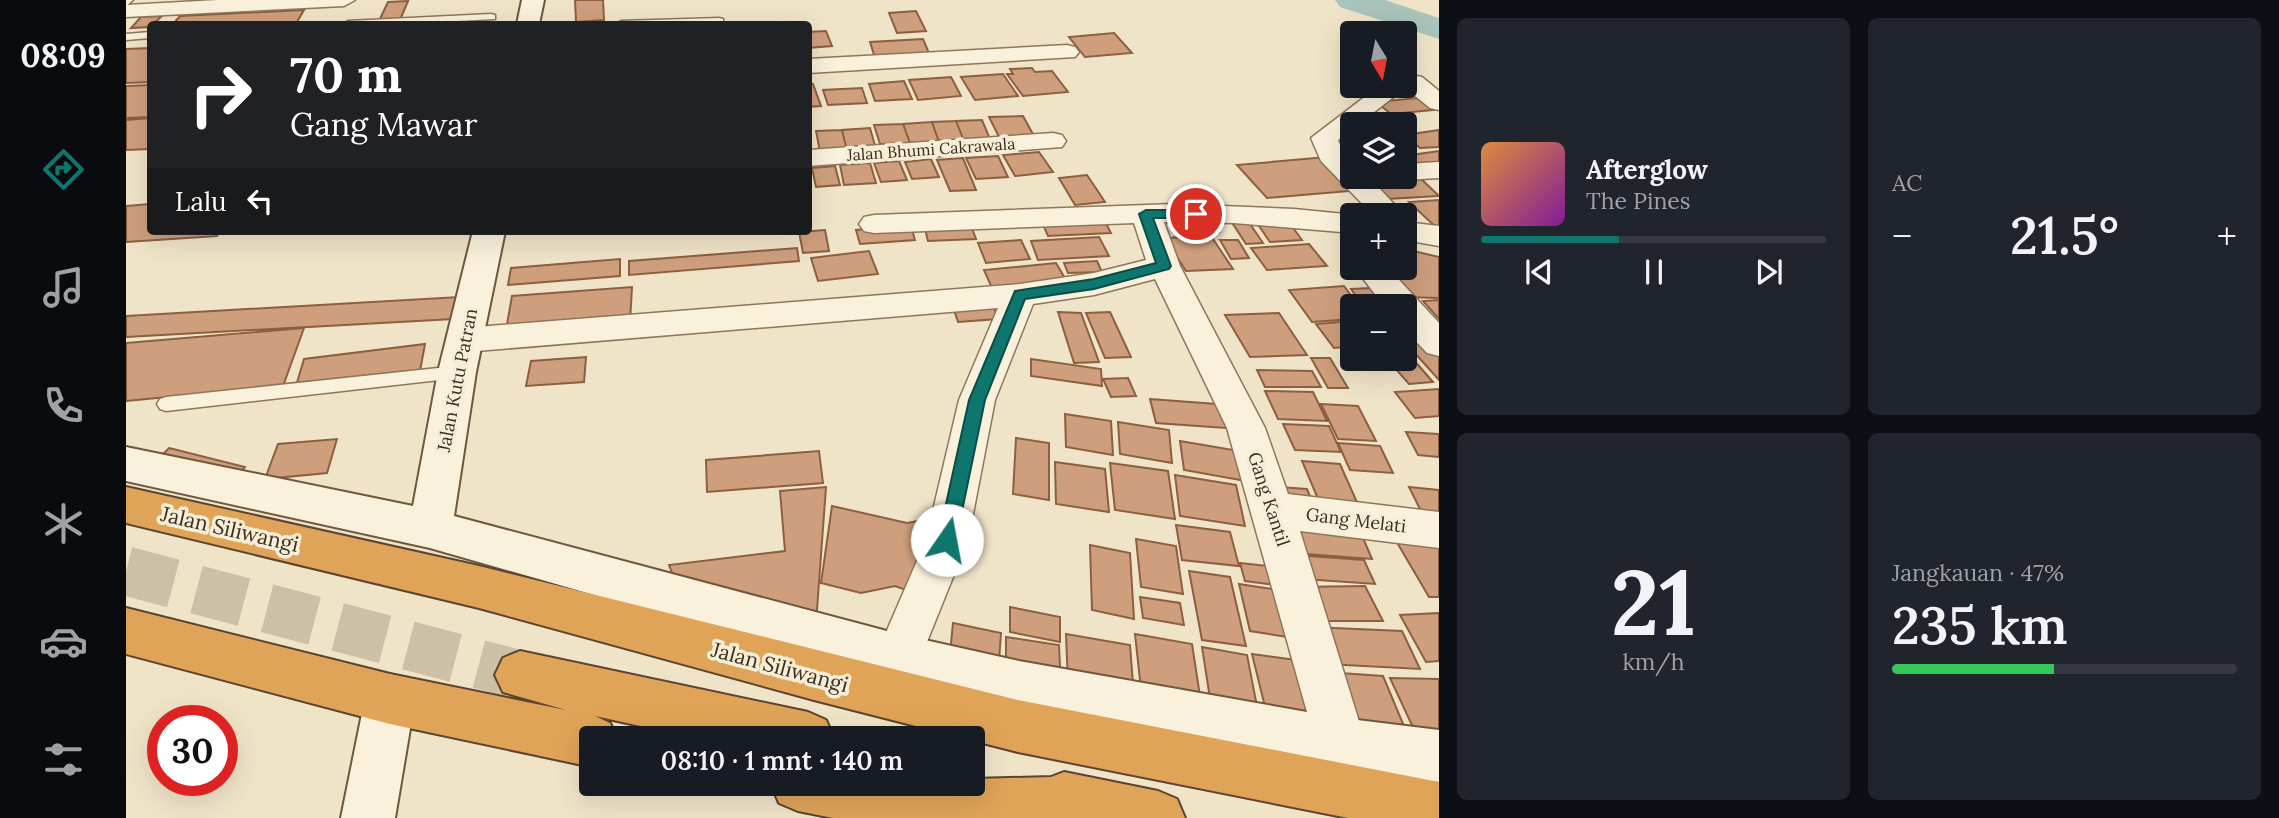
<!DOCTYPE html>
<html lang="id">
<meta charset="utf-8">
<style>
body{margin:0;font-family:Lora,serif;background:#20242c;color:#f1f3f6;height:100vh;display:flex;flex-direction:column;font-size:26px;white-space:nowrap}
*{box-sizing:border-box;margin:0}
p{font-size:23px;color:#9ea1a6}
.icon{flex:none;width:38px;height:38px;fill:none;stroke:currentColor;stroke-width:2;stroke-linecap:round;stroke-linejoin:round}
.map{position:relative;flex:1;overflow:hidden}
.side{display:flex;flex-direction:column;gap:18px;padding:18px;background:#0d0f14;width:840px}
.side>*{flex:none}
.top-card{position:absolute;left:21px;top:21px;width:665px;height:214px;border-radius:7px;box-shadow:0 7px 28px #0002;background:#202124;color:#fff;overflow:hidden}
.needle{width:46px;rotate:170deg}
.controls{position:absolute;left:1214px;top:21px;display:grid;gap:14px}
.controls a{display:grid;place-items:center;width:77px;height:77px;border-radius:7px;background:#171b24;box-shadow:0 7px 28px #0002;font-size:35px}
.speed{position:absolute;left:21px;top:705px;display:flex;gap:14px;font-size:35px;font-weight:700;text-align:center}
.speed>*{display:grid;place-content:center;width:91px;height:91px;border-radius:50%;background:#171b24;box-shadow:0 7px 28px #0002;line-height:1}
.speed .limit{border:10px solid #d22;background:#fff;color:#111}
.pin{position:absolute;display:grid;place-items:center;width:60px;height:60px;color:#fff;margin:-30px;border:4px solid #fff;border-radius:50%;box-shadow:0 2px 7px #0007}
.me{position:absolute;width:77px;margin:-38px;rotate:12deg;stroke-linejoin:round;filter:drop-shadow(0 0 5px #0008)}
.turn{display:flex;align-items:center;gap:24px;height:147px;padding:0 28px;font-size:32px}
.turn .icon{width:91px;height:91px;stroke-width:2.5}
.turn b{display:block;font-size:49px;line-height:60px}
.then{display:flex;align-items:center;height:66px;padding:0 28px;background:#0003;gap:14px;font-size:26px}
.big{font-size:52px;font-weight:600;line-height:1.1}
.side .card{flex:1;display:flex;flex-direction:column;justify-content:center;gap:10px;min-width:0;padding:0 24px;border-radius:10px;background:#20242c}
.side .dial{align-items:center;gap:0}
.dial b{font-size:91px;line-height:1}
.song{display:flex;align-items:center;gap:21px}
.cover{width:84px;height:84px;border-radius:10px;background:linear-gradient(135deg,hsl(30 70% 55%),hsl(290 70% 35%))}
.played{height:7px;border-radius:4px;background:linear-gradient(90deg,#0f766e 40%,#363941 40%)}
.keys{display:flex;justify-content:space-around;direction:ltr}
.heat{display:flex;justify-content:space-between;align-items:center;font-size:38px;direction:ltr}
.charge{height:10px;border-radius:5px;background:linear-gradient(90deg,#34c759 47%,#363941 0)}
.side .tiles{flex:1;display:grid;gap:18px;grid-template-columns:repeat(2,1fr)}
.trip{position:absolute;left:453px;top:726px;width:406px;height:70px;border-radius:7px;background:#171b24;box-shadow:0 7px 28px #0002;font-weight:600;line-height:70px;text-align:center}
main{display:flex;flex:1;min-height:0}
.tabs{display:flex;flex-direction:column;width:126px;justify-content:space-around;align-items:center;background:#090b0e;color:#9ea1a6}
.tabs .icon{width:49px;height:49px}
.tabs .selected{color:#0f766e}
.tabs b{font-size:32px;color:#f1f3f6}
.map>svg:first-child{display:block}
</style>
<main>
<nav class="tabs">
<b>08:09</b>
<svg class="icon selected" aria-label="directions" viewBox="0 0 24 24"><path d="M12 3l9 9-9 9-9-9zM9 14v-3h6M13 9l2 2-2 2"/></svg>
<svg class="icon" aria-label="music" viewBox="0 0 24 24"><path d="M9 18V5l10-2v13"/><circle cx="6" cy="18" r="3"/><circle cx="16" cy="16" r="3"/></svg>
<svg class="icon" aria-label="phone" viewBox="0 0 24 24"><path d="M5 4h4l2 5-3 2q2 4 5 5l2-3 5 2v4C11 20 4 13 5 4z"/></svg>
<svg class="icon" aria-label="climate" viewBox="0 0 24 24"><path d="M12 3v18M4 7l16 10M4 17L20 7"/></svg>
<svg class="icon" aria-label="car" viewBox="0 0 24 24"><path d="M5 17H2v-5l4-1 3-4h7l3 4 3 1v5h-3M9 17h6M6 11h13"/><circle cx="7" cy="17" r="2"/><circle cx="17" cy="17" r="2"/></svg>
<svg class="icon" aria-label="filters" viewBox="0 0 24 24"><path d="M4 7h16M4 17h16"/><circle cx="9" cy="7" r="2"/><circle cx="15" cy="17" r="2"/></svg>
</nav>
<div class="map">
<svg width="1313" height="818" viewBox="0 0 1313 818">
<rect width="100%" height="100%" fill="#f0e4c8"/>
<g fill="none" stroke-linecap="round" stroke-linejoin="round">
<!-- river -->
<path fill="#a9c4bc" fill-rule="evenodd" d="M1209,0h50l54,18v21l-99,-32z"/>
</g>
<!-- building -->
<path fill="#cf9f7d" stroke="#8d5f41" stroke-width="2" d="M449,0h28l1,20 -28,2z
M282,1l-8,19 -21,1 9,-19z
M178,10l-7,12 -124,2 7,-8z
M790,11l10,20 -29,2 -8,-20z
M36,16l-12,11 -19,1 10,-11z
M700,31l6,15 -24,2v-16z
M988,33l18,20 -47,4 -16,-20z
M797,39l8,19 -55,3 -6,-19z
M24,48v34l-24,1v-34z
M906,68l3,4 17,-1 16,21 -45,4 -16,-22h6l-3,-5z
M877,74l15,22 -43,4 -14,-23z
M825,77l10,19 -43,4 -9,-20z
M778,81l8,18 -37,2 -6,-17z
M682,84h5l8,22 -13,1z
M24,85v32l-24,1v-32z
M736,88l5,15 -39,2 -5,-15z
M1291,98l16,12 -42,4 -15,-12z
M897,116l11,20 -34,3 -11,-22z
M24,118v31l-24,1v-30z
M856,120l8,19 -26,2 -8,-20z
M830,121l8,20 -25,1 -7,-20z
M806,122l7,20 -29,1 -7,-19z
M777,124l7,19 -30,1 -6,-19z
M744,128l6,21 -29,2 -5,-21z
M716,130l5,21 -27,1 -4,-21z
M1313,130v17l-19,1 -15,-13z
M1313,151v16l-19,2 -15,-13z
M913,152l14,20 -38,4 -12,-21z
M872,156l10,21 -32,2 -10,-21z
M1201,157l34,33 -94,8 -30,-33z
M837,158l13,32 -26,1 -13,-31z
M805,159l8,18 -27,2 -7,-17z
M773,161l8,19 -26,2 -7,-19z
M744,163l6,20 -32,2 -4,-20z
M709,166l5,19 -24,2 -4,-19z
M961,175l18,27 -30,3 -16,-27z
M1293,177l20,19 -52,3 -19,-19z
M1313,200v30l-30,-28z
M24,204v27h70l-3,5 -91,6v-36z
M977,218l8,15 -63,3 -7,-16z
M1065,219h20l8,13 -20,1z
M1105,221h17l15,22 -17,1z
M844,223l6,16 -48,2 -4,-16z
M1165,225l11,15 -32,2 -11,-16z
M785,226l4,14 -55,4 -4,-14z
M699,230l4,21 -26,2 -4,-21z
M1085,236l22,33 -47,2 -21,-33z
M973,237l10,19 -71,4 -7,-19z
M895,240l9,19 -44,4 -8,-20z
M1094,240h18l11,18 -18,1z
M1183,244l18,22 -60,4 -16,-22z
M671,248l2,13 -170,14v-14z
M1283,250l30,7v41l-36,-1 -25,-27 27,-2v-16z
M743,251l9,23 -60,7 -7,-23z
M494,259v17l-112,9 3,-17z
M971,261l5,11 -34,1 -4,-10z
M930,263l10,17 -74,8 -8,-18z
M1218,286l15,20h-6v13l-41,3 -23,-32z
M506,287l-2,36 -124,7 6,-34z
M1246,288l13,17 -22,1 -12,-17z
M333,297l-6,22 -327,18v-21z
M1313,300v19l-16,-18z
M866,302l6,17 -40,3 -6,-18z
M932,312l23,1 18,49 -25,1z
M984,312l21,45 -26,1 -19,-45z
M1153,313l28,42 -57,2 -25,-42z
M1227,321v25l-19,2 -18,-24z
M178,328l-21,58 -157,15v-58z
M1297,329l16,17v34l-34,-38v-12z
M299,344l-5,27 -124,15 8,-27z
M1279,350l28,32 -24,2 -22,-25h18z
M460,357l-2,25 -58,4 5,-25z
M1185,358h19l18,30h-20z
M905,359l70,10 1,17 -71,-10z
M1131,370l55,1 9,16h-56z
M1002,378l8,18 -25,1 -8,-18z
M1313,389v27l-24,2 -20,-26z
M1139,391l48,1 14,29 -49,-2z
M1024,399l80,6 9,24 -83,-6z
M1195,404l37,2 18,35 -38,-2z
M939,414l46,7 2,34 -47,-8z
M992,422l51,8 3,33 -52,-9z
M1157,424l46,2 12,26 -46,-2z
M1280,432l33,2v23l-21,-2z
M890,438l33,5v57l-36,-6z
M211,439l-10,34 -62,6 13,-35z
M1054,441l71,12 6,30 -73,-13z
M1212,443l42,3 13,27 -43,-3z
M43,448l76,19 -12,14 -77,-20z
M693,451l4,32 -116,9 -1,-32z
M1176,461l38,3 20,45 -39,-3z
M929,462l50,7 4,43 -53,-8z
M984,463l58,8 7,48 -60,-9z
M1049,475l61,10 9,41 -65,-10z
M700,487l-10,136 -136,-30 -11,-28 116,-14 -5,-60z
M1153,487l28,2 7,17 -27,-2z
M1283,487l30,3v36l-11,-1z
M706,506l75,17 32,-6 -33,73 -11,-4 -34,7 -40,-10z
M1153,518l78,6 15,35 -80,-6z
M1050,525l54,7 9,34 -57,-6z
M1266,534l47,4v59h-10z
M1010,539l40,7 7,48 -42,-7z
M964,545l40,8 4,66 -42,-9z
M1169,555l69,5 11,24 -71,-5z
M1114,563l45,5 6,19 -46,-6z
M1063,571l41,6 16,69 -44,-6z
M1113,584l54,8 13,48 -56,-9z
M1239,586l18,35h-71l-16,-34z
M1014,597l40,6 4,22 -41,-7z
M884,607l50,10v25l-50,-10z
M1313,613v48l-13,1 -26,-47z
M827,623l48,10 -3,42 -49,-11z
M1185,627l91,4 18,38 -94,-5z
M940,634l64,11 4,52 -66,-13z
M1009,634l57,10 10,65 -60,-11z
M880,637l53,8 2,44 -55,-9z
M1076,647l45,8 14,72 -48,-9z
M1126,654l59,8 22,74 -63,-9z
M1199,672l58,4 23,55 -60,-4z
M1264,678l49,1v57h-22z"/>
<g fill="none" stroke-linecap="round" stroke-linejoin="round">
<!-- highway-tunnel -->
<path stroke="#ccc0a6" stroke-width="49" stroke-dasharray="49 24" stroke-linecap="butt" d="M0,571l394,104"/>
<!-- lane casing -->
<g stroke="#8d765c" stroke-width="3">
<path id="lane" d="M0,0h7l-7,6z
M365,14l4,1v4l-94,5h-58l5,-3z
M593,18l4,1v4l-107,1 5,-3z
M24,32v6l-24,2v-6z
M331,366l8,6 -8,6 -291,33 -6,-2 -3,-5 3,-5 6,-2z"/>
</g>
<!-- street casing -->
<g stroke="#8d765c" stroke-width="3">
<path id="street" d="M92,0h137l-11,6 -218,11v-12z
M941,45l8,2 4,5 -4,5 -267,16v-14z
M1279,74l17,3 17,14v19l-9,-2 -25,-20 -46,36h-6v5l-15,11 5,12 10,9v16h16l35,38h-31l-52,-54 -10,-23 68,-52h26z
M927,133l9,2 4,6 -4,6 -254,19v-16z
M1313,162v16l-34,2 -11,-3h11v-13z
M1048,204l120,5 61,6 -2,18 -119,-10 -70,-1 16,44 85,162 23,66 151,18v36l-139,-17 66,213 -7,18 -18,7 -18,-7 -7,-18 -89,-316 -72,-149 -61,16 -61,9 -38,96 -27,140 -54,134 -16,7 -16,-7 -7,-16 51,-118 33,-140 39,-92 -534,44 -12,-3 -5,-9 5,-9 12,-3 556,-44 74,-11 52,-13 -12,-37 -260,10 -10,-2 -5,-7 5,-7 10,-2z
M1279,222l34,4v20l-34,-6z
M1229,268h33l51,55v33l-12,-3 -22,-23v-24h-21z"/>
</g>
<!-- secondary casing -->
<g stroke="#6f573f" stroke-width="4">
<path id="secondary" d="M396,0h22l-5,24h-22z
M347,231h32l-29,141 -22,144 444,118 121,27 322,57 98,12v52l-98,-12 -322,-59 -121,-29 -468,-134 -304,-67v-34l287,59 25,-134z
M264,674l18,7 7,18 -20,119h-54l24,-119 7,-18z"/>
</g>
<!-- highway casing -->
<g stroke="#5b4430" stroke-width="4">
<path id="highway" d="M0,487l353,79 539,134 421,82v36h-91l-330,-66 -204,-52 -335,-92 -353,-85z
M0,608l264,66 176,36 -63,-18 -8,-17 8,-17 17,-7 288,61 18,8 8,18h-139l-100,-22 15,7 7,15h-25v29l-202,-43 -264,-70z
M938,772l94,19 19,8 8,19h-352l-35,-7 -19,-8 -8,-19h202v-5l78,-2z"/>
</g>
<!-- lane -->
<use href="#lane" fill="#faf1dc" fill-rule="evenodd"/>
<!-- street -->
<use href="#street" fill="#faf1dc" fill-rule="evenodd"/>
<!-- secondary -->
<use href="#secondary" fill="#faf1dc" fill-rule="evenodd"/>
<!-- highway -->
<use href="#highway" fill="#e0a458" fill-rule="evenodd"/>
</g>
<!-- route -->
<path fill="#0f766e" stroke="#0a4d48" stroke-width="2" d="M1020,210h50l6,4 -6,4h-43l18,48 -2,3 -75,20 -69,10 -40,101 -29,140 -3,5h-12l-3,-5 31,-140 46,-109 79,-12 62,-16 -17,-49z"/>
<g text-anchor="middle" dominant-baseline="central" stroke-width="7" stroke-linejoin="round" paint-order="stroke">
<!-- far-street labels -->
<g font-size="16" fill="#3d2e20" stroke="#f7eed8">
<text transform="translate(805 149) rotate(-4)">Jalan Bhumi Cakrawala</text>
</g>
<!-- street labels -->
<g font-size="18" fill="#3d2e20" stroke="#f7eed8">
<text transform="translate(331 380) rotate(-79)">Jalan Kutu Patran</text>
<text transform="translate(1143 499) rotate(72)">Gang Kantil</text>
<text transform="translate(1230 520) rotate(7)">Gang Melati</text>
</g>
<!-- near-street labels -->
<g font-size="21" fill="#3d2e20" stroke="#f7eed8">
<text transform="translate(104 529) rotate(13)">Jalan Siliwangi</text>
<text transform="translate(654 667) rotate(15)">Jalan Siliwangi</text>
</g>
</g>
</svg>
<div class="controls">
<a><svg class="needle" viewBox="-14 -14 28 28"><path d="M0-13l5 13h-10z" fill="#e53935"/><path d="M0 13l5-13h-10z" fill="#9ea1a6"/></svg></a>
<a><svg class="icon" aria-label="layers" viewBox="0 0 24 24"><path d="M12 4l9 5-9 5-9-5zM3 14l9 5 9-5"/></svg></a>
<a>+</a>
<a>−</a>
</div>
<div class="speed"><div class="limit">30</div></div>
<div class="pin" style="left:1070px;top:214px;background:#d93025"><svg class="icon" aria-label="arrive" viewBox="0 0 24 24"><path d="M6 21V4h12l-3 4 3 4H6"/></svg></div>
<svg class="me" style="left:821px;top:540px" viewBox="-20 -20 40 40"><circle r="19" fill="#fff"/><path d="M0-13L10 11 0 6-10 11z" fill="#0f766e"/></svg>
<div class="trip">08:10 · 1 mnt · 140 m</div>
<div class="top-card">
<div class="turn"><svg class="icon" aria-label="right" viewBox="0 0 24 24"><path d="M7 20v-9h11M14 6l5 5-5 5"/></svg><div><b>70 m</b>Gang Mawar</div></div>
<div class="then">Lalu<svg class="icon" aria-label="left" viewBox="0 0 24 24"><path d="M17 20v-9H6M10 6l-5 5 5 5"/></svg></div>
</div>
</div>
<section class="side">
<div class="tiles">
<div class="card">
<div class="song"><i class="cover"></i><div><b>Afterglow</b><p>The Pines</p></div></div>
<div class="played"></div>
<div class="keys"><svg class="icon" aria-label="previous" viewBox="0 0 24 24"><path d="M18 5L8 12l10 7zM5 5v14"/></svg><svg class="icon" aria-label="pause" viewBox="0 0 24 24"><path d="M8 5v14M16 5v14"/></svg><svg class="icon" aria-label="next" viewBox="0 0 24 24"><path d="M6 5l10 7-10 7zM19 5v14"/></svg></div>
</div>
<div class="card"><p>AC</p>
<div class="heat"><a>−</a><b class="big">21.5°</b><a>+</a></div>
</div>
<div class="card dial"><b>21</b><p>km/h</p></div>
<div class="card"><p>Jangkauan · 47%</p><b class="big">235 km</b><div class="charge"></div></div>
</div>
</section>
</main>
